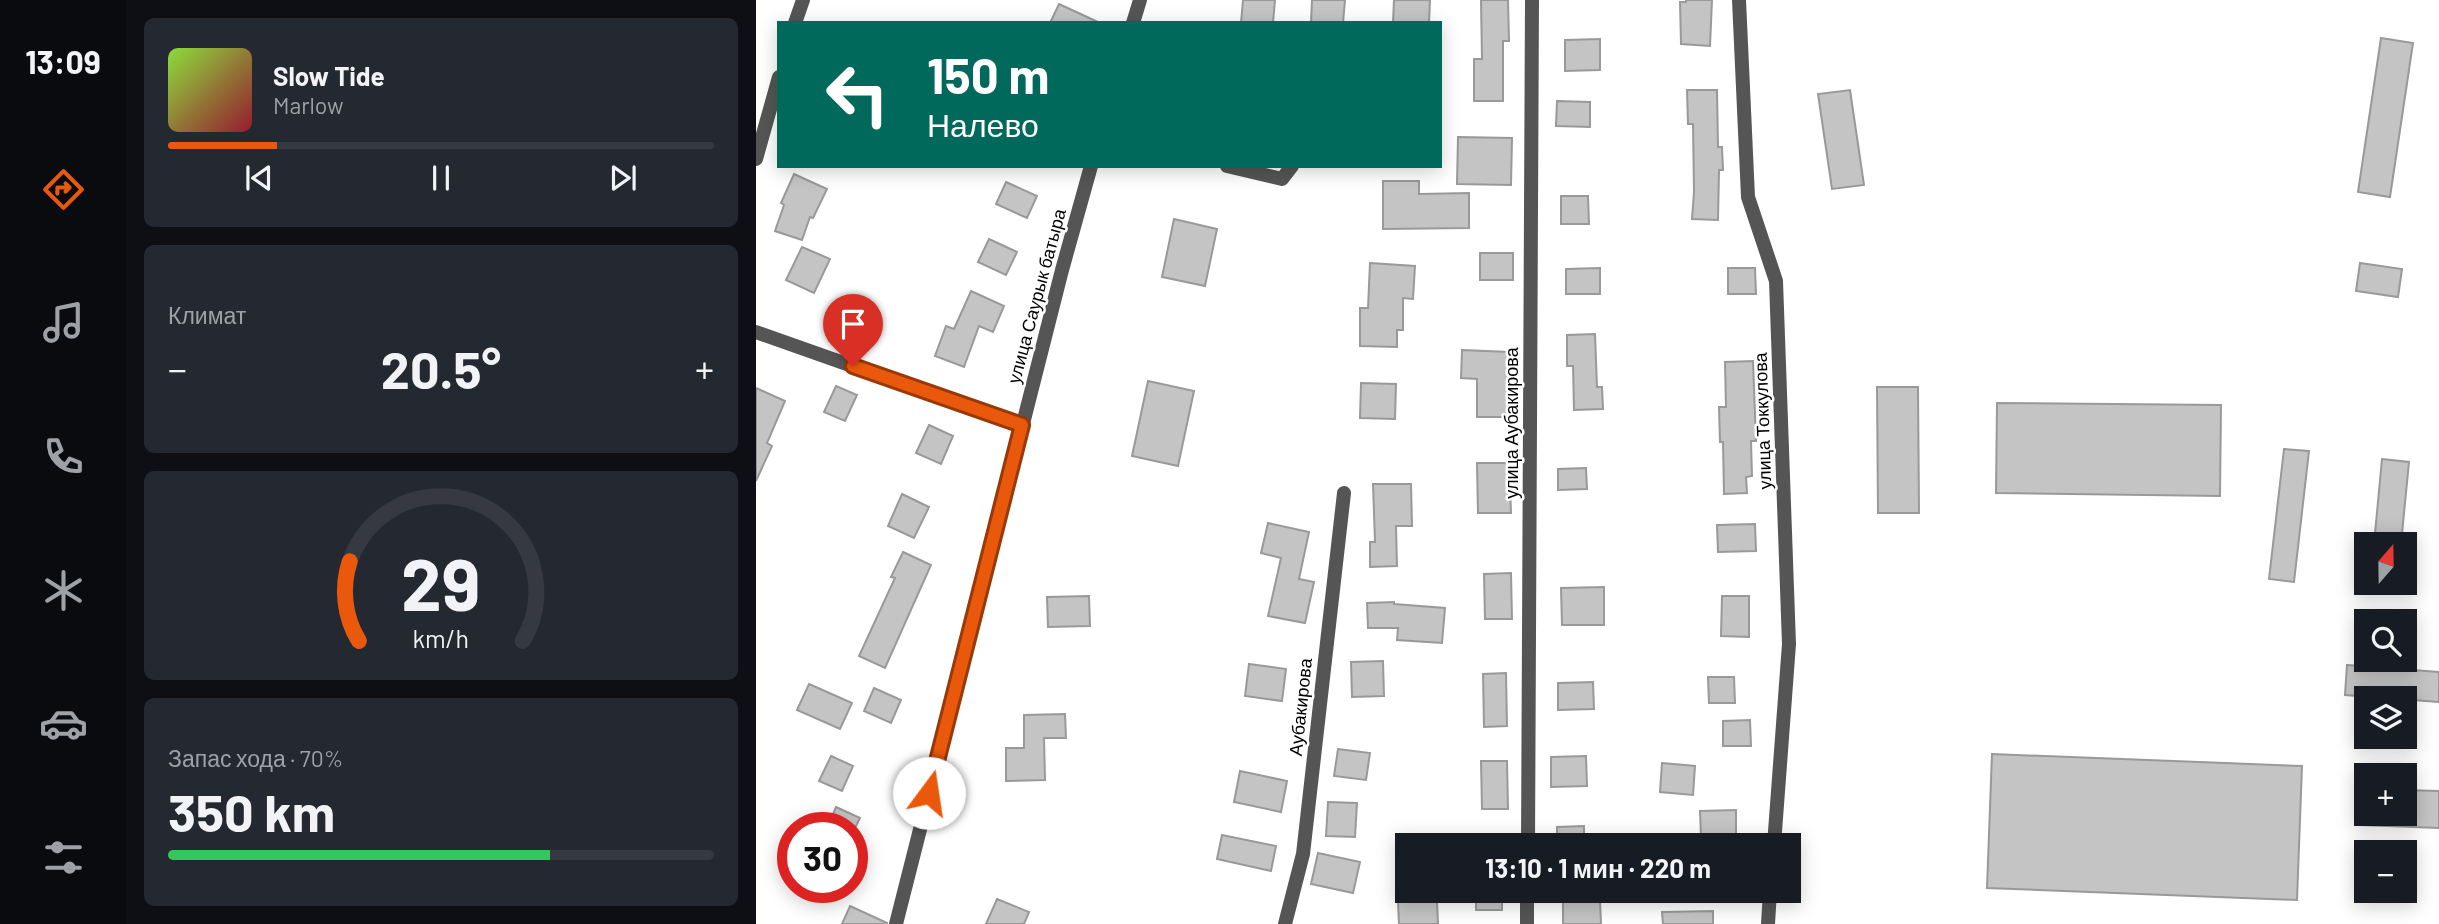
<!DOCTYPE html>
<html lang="ru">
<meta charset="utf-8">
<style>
body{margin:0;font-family:Barlow,sans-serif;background:#242831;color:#f1f3f6;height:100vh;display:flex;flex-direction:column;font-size:26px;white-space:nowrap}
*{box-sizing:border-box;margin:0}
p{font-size:23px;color:#9ea1a6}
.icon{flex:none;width:38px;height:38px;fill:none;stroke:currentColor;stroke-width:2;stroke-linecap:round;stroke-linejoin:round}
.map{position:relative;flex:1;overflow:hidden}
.side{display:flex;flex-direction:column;gap:18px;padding:18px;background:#0d0f14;width:630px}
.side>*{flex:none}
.banner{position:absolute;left:21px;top:21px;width:665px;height:147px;border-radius:0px;box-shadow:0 4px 18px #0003;background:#00695c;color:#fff;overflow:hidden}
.needle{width:46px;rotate:20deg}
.tools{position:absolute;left:1598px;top:532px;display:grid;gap:14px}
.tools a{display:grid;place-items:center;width:63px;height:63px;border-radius:0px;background:#171b24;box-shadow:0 4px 18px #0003;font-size:35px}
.speed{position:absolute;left:21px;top:812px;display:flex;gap:14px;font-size:35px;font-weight:700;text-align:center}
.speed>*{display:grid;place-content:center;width:91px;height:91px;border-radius:50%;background:#171b24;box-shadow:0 4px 18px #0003;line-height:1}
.speed .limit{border:10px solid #d22;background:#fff;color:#111}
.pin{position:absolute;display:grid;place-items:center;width:60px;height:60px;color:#fff;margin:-72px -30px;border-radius:50% 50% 50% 0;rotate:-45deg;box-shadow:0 0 7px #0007}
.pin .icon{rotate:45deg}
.me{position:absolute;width:77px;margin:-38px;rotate:14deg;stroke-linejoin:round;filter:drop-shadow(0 0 5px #0008)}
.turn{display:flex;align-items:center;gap:24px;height:147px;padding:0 35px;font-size:32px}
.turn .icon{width:91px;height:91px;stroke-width:2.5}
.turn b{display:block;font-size:49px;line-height:60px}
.big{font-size:52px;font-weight:700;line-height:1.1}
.side .tile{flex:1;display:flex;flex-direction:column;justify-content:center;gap:10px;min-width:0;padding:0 24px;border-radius:10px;background:#242831}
.side .dial{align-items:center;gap:0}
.dial svg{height:182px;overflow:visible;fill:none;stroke:#363941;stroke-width:7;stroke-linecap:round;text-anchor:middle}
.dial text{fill:#f1f3f6;stroke:none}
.song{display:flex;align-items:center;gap:21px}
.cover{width:84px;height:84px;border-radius:10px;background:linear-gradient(135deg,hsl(90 70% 55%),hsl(350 70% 35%))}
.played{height:7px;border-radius:4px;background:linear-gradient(90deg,#ea580c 20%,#363941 20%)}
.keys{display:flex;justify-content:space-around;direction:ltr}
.heat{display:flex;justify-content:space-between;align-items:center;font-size:38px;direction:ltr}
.charge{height:10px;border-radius:5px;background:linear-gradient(90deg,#34c759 70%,#363941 0)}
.trip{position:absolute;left:639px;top:833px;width:406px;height:70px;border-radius:0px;background:#171b24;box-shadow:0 4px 18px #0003;font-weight:700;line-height:70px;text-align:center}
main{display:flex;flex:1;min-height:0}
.tab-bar{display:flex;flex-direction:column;width:126px;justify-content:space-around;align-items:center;background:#090b0e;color:#9ea1a6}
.tab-bar .icon{width:49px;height:49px}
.tab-bar .on{color:#ea580c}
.tab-bar b{font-size:32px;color:#f1f3f6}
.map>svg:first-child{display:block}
</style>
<main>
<nav class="tab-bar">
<b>13:09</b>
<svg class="icon on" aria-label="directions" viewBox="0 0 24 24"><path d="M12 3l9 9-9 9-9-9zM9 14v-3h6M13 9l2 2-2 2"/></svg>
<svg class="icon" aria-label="music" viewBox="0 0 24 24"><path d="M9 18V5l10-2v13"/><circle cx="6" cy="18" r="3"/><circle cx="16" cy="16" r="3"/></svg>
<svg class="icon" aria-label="phone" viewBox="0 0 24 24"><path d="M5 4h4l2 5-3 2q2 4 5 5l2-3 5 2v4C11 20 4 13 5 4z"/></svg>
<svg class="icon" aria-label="climate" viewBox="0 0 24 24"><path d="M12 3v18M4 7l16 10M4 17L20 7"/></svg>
<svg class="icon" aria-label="car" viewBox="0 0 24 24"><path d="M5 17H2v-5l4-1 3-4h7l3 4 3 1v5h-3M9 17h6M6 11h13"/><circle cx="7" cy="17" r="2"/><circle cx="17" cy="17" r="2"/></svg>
<svg class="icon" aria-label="filters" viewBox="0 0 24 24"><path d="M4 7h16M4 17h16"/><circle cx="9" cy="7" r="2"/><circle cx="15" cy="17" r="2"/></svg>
</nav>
<section class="side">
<div class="tile">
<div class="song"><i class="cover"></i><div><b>Slow Tide</b><p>Marlow</p></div></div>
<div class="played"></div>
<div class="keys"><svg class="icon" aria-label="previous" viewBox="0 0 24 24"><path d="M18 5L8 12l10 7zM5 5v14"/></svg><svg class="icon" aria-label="pause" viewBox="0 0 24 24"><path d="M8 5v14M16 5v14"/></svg><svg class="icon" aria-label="next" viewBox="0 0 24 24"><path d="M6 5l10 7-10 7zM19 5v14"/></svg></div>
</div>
<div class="tile"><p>Климат</p>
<div class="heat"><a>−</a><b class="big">20.5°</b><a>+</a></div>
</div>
<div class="tile dial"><svg viewBox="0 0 100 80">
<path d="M14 69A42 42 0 1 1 86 69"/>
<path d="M14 69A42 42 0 0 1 10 34" stroke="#ea580c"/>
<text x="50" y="56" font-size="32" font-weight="700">29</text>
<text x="50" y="72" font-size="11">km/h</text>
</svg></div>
<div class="tile"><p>Запас хода · 70%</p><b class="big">350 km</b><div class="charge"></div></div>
</section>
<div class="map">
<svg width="1683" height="924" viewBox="0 0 1683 924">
<rect width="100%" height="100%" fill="#fff"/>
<!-- building -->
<path fill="#c4c4c4" stroke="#999" stroke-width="2" d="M487,0h32l-2,23h-32z
M556,0h33l-2,23h-32z
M638,0h36l-1,23h-36z
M725,0h27l1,41h-6v60h-29v-42h8z
M930,0h26l-2,46 -29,-2 -1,-42h6z
M303,4l41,19h-50z
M1625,38l32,5 -23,154 -32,-5z
M844,39v31l-35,1v-31z
M931,90h30l1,57h4l1,23h-4l-1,50 -26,-1 2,-27 -1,-68h-5z
M1094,90l14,95 -32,4 -14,-95z
M801,101l33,1v25l-34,-1z
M702,137l54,1 -1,47 -54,-1z
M38,174l33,15 -14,29 -3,-1 -8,23 -27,-9 9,-26 -3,-2z
M627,181h36v13l50,-1v35l-86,1z
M250,182l31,14 -10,22 -31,-14z
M805,196h27l1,28h-28z
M418,219l43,10 -12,57 -43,-9z
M233,239l28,13 -11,23 -28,-13z
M46,247l28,12 -16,34 -28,-13z
M724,253h33v27h-33z
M614,263l45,3 -2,33 -10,-1v32h-6v17l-37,-1v-38h8z
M1604,263l42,6 -4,28 -42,-6z
M844,268v26h-34v-25z
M972,268h27l1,26h-28z
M215,291l33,15 -11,26 -14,-6 -15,41 -29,-11 11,-30 8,3z
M839,334l2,53h5l1,22 -29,1 -1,-44h-6v-31z
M706,350l47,2 -1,65h-31v-38l-16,-1z
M997,361l3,80h-5l1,35 -6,1 1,16 -23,1 -1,-52h-3l-1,-35h7l-1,-45z
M392,381l46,10 -16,75 -46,-10z
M605,383l35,1 -1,35 -35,-1z
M80,386l21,9 -12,26 -21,-9z
M1121,387h41l1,126h-41z
M0,388l29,13 -18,42 5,3 -16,35z
M1241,403l224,2 -1,91 -224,-3z
M173,425l24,11 -12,28 -25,-11z
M1528,449l25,2 -15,131 -25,-3z
M1626,459l27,3 -8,82h-27z
M721,463h32l2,50h-33z
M830,468l1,21 -29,1v-21z
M617,484h38l1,42h-16l1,40 -27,1v-25h5z
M146,494l27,13 -15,31 -26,-12z
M512,523l41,9 -10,47 15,3 -9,41 -37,-7 13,-58 -20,-5z
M999,524l1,27 -38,1 -1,-27z
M147,552l28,13 -46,103 -26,-12 36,-78 -4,-1z
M755,573l1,46h-27l-1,-45z
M848,587v38h-42l-1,-37z
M333,596l1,30 -42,1 -1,-30z
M966,596h27v41l-28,-1z
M638,602v2l51,4 -3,35 -45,-3 1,-12h-30l-1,-25z
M627,661l1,35 -32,1 -1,-35z
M493,664l37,5 -4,32 -37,-5z
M1591,665l92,7v30l-94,-7z
M750,673l1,53 -23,1 -1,-53z
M952,677h26l1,26h-26z
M837,682l1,27 -36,1v-27z
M53,684l43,19 -12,26 -43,-19z
M118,688l27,12 -10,23 -27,-12z
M309,714l1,24h-22l1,42 -39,1v-33h18v-33z
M994,720l1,26h-28v-25z
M582,749l32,4 -4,27 -32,-4z
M1236,754l310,12 -5,134 -310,-12z
M75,756l22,10 -11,25 -23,-10z
M830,756l1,30 -36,1v-30z
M725,761h26l1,48h-26z
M906,763l33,3 -2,29 -33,-3z
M484,771l47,10 -6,31 -47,-10z
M1648,790l35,1v37l-78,-3v-11h43z
M572,802l29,1 -2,34 -29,-1z
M80,807l24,11 -5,10h-28z
M980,810v28h-35l-1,-27z
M828,826v19h-27v-18z
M466,835l54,11 -5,25 -54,-12z
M562,853l42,9 -7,31 -42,-9z
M720,891h26v19h-26z
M241,899l32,13 -5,12h-38z
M844,900l1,24h-38v-23z
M681,901l1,23h-39l-1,-22z
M94,906l37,17v1h-45z
M957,911v13h-50l-1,-12z"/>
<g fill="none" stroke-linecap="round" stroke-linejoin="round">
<!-- minor -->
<path stroke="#555" stroke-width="14" d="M983,0l9,197 28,84 13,363 -15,201
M39,23l8,-23
M377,23l7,-23
M0,159l23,-82
M471,166l55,13 10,-13
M0,332l266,94
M772,845l4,-845
M140,924l166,-654 29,-104
M529,924l18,-70 41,-361
M771,924v-33
M1012,924l2,-33"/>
</g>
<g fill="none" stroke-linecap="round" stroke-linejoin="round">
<!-- route casing -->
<g stroke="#983908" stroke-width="18">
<path id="route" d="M97,366l169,59 -93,368"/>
</g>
<!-- route -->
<use href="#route" stroke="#ea580c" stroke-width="12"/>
</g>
<g text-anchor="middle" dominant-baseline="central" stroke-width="5" stroke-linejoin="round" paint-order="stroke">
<!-- street labels -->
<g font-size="18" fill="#000" stroke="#fff">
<text transform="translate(280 296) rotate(-75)">улица Саурык батыра</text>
<text transform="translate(1006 421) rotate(-92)">улица Токкулова</text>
<text transform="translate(755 423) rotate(-90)">улица Аубакирова</text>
<text transform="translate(544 707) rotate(-84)">Аубакирова</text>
</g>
</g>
</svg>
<div class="tools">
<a><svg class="needle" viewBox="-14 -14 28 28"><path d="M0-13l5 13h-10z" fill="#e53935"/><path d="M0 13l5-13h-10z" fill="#9ea1a6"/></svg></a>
<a><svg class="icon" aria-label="search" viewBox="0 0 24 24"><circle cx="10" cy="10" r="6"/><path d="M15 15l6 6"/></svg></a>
<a><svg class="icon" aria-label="layers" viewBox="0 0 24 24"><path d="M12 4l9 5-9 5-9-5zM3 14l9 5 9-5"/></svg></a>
<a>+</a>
<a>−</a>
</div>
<div class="speed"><div class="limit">30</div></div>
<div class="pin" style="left:97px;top:366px;background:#d93025"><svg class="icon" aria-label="arrive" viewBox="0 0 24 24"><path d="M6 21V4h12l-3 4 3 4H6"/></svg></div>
<svg class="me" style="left:173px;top:793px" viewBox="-20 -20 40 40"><circle r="19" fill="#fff"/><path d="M0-13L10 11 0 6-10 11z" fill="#ea580c"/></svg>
<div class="trip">13:10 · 1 мин · 220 m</div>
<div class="banner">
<div class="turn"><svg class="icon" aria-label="left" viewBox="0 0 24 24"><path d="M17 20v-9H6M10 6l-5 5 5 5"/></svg><div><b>150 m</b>Налево</div></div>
</div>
</div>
</main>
